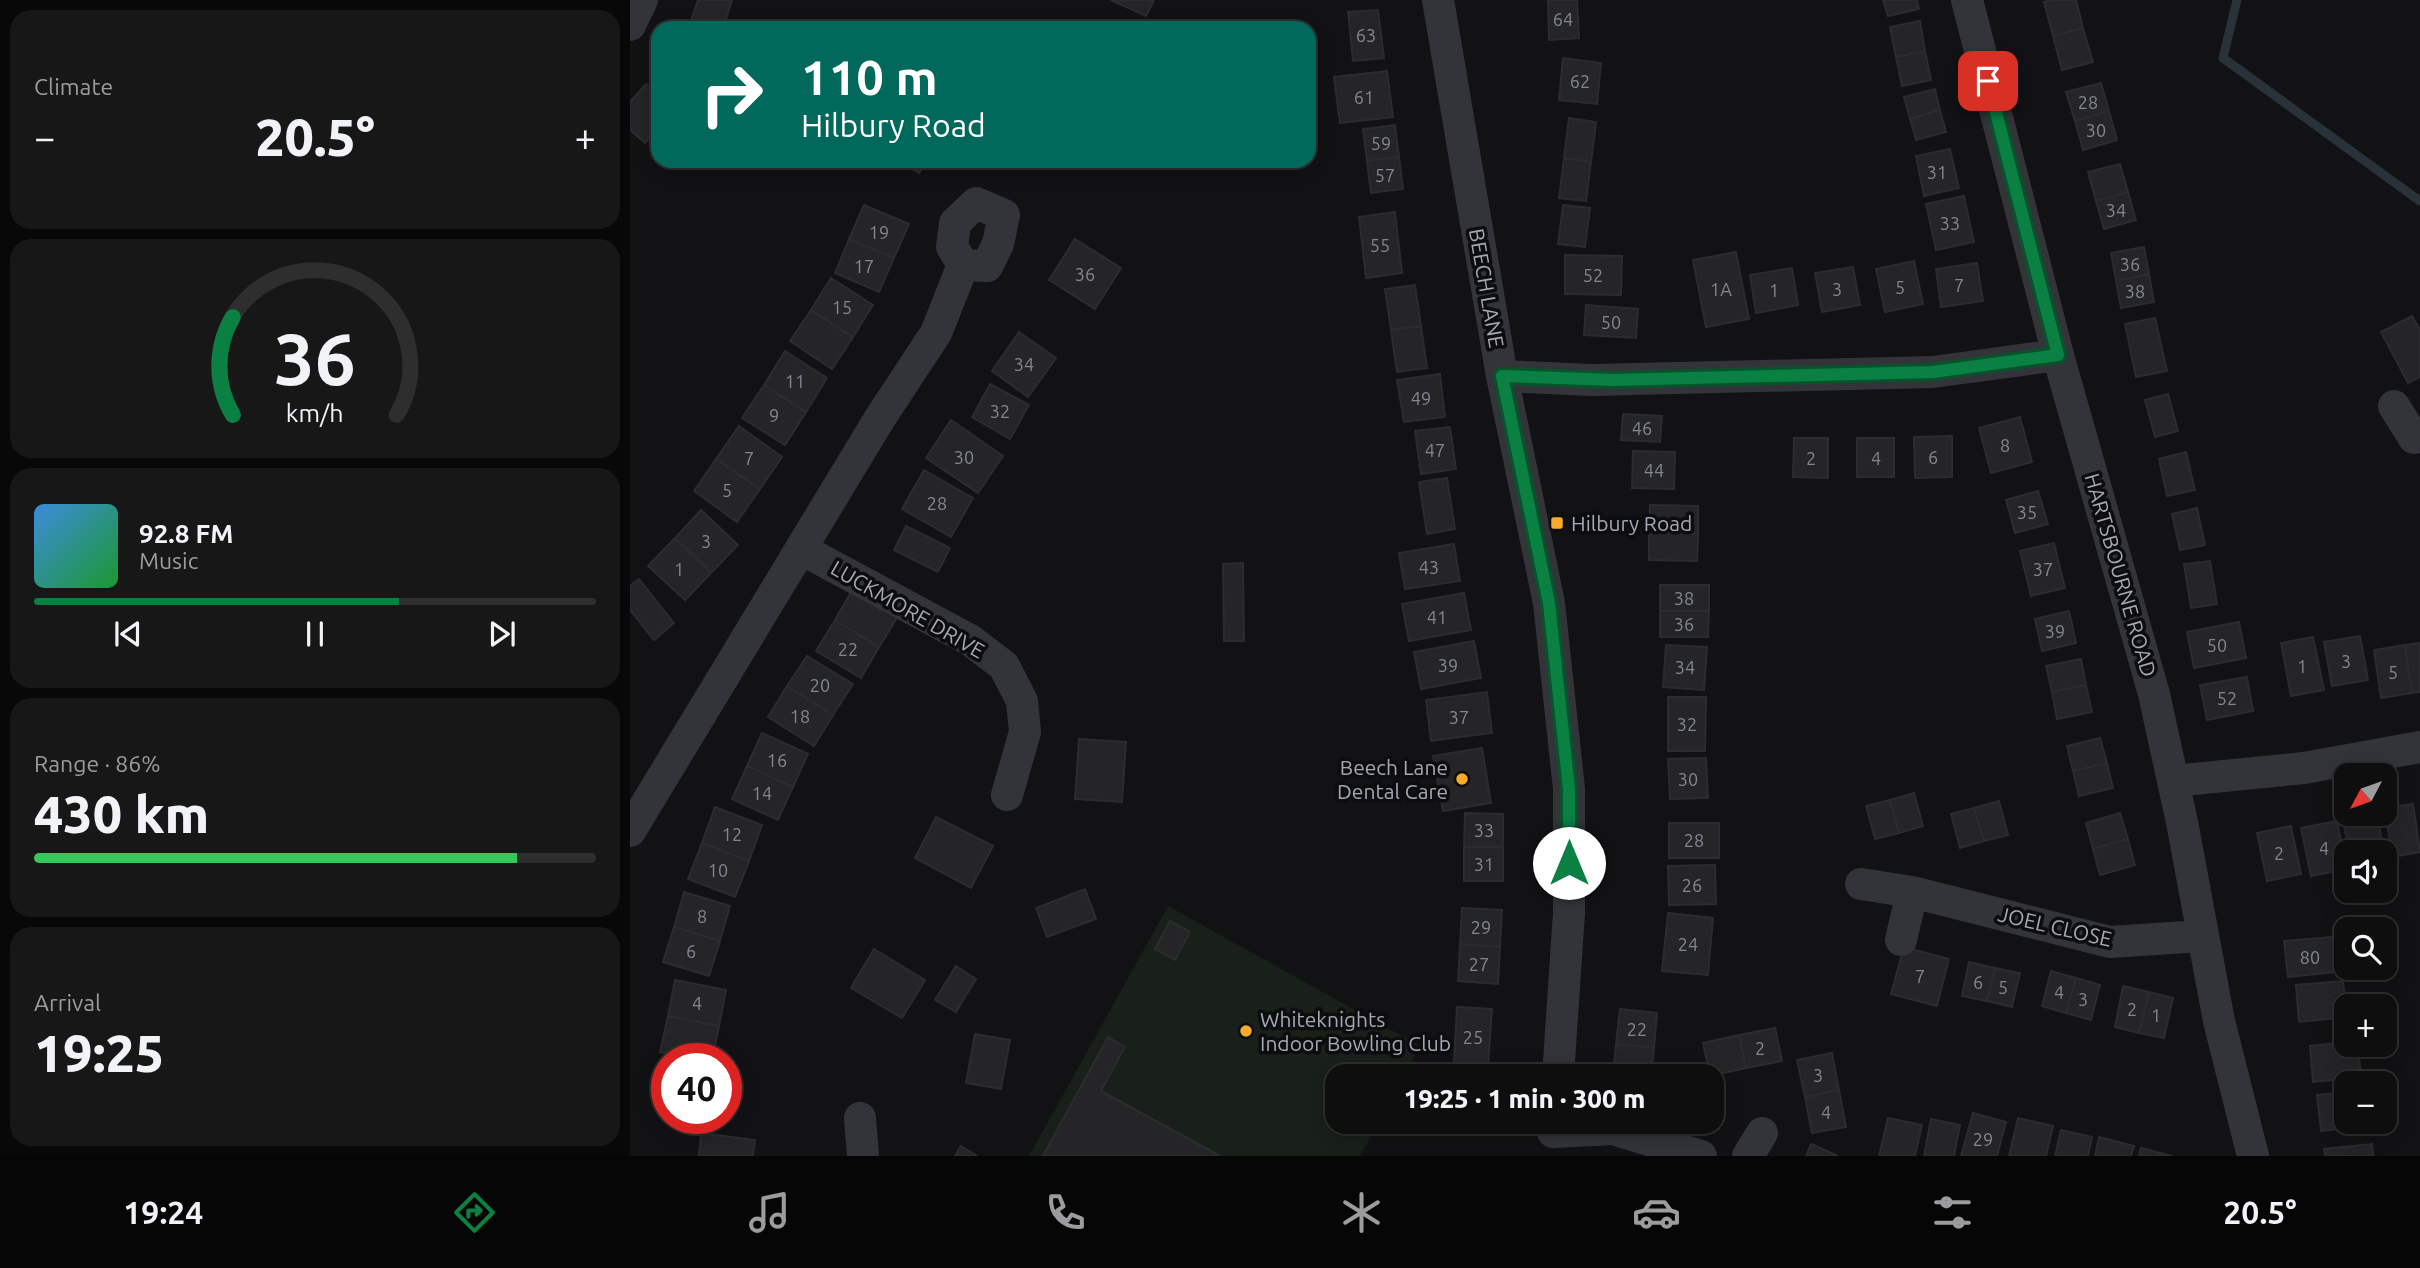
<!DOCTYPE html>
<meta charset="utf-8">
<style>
body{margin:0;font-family:Ubuntu,sans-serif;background:#171718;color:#f1f3f6;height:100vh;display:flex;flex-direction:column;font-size:26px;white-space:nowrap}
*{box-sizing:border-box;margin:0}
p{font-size:23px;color:#9b9c9e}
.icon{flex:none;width:38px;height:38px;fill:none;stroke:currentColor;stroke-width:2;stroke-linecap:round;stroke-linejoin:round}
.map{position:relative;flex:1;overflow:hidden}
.drawer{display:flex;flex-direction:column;gap:10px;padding:10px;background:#080808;width:630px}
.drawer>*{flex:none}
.banner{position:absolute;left:21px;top:21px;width:665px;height:147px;border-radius:21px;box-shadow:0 4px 18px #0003,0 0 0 2px #2e2e2f;background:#00695c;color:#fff;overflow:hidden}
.needle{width:46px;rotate:229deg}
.tools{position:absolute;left:1704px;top:763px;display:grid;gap:14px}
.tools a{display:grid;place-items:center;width:63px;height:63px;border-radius:14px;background:#0e0e0f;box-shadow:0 4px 18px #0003,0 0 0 2px #2e2e2f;font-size:35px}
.speed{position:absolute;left:21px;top:1043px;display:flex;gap:14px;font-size:35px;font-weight:700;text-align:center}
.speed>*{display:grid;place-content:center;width:91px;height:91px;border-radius:50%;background:#0e0e0f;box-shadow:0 4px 18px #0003,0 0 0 2px #2e2e2f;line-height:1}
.speed .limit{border:10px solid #d22;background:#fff;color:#111}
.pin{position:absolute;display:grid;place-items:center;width:60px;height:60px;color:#fff;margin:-30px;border-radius:14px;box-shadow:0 4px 10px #0006}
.me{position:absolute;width:77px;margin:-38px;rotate:0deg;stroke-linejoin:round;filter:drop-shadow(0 0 5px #0008)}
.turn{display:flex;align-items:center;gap:24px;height:147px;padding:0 35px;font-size:32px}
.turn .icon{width:91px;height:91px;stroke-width:2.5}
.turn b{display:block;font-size:49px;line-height:60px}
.big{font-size:52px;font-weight:800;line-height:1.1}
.drawer .tile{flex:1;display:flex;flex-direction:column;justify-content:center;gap:10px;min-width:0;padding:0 24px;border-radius:21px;background:#171718}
.drawer .dial{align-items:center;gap:0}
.dial svg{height:182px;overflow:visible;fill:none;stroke:#2e2e2f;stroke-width:7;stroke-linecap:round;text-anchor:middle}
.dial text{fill:#f1f3f6;stroke:none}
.song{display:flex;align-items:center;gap:21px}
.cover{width:84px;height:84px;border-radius:10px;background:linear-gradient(135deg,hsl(210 70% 55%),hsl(130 70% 35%))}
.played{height:7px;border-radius:4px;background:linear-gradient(90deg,#0b8043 65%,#2e2e2f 65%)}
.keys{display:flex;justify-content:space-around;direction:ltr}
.heat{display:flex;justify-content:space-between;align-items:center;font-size:38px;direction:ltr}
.charge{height:10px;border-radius:5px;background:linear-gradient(90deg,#34c759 86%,#2e2e2f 0)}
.trip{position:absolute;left:695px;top:1064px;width:399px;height:70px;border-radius:21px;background:#0e0e0f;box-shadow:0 4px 18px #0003,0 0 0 2px #2e2e2f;font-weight:800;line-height:70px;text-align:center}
.dock{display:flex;height:112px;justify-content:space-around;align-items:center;background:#060606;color:#9b9c9e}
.dock .icon{width:49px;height:49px}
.dock .active{color:#0b8043}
.dock b{font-size:32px;color:#f1f3f6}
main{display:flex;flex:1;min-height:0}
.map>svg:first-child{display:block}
</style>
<main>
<section class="drawer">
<div class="tile"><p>Climate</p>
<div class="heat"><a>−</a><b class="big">20.5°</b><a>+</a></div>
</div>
<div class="tile dial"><svg viewBox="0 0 100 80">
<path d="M14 69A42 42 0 1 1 86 69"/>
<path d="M14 69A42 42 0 0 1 14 26" stroke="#0b8043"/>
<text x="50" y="56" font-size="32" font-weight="700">36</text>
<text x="50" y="72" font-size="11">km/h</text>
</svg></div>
<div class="tile">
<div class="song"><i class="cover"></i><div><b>92.8 FM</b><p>Music</p></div></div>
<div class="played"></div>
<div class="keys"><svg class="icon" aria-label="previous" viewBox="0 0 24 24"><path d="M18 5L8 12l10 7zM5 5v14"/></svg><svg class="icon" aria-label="pause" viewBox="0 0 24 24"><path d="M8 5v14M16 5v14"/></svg><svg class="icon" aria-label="next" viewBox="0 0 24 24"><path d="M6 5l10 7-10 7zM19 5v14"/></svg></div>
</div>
<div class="tile"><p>Range · 86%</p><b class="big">430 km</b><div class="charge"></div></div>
<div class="tile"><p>Arrival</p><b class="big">19:25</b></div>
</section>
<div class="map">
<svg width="1790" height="1156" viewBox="0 0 1790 1156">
<rect width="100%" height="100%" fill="#121214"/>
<!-- green -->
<path fill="#191f19" d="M538,906l252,140 -16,30h-67v46h42l-19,34h-331z"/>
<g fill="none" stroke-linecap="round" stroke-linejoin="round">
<!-- stream -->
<path stroke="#283238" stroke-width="9" d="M1607,0l-14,58 197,143"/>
</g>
<!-- building -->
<path fill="#252528" stroke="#2c2c30" stroke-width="2" d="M68,0h34l-9,28 -34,-2z
M481,0h43l-8,16z
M918,0h29l2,38 -30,2z
M1253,0h34l2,9 -31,7z
M1421,0h25l7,28 -30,8 -9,-34z
M748,10l6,48 -31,3 -5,-49z
M1290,21l5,30 -29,6 -6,-30z
M1453,28l10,34 -31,8 -9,-34z
M1295,51l6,29 -29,6 -6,-29z
M933,58l38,5 -4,41 -38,-4z
M757,71l6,46 -53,6 -6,-46z
M1471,83l8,28 -34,10 -9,-29z
M16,84l12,11v33l-13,15 -15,-13v-28z
M1305,89l5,21 -30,9 -6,-22z
M1310,110l6,22 -30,8 -6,-21z
M1479,111l8,29 -34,10 -8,-29z
M939,118l27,4 -5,40 -27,-4z
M765,125l4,32 -32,4 -4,-32z
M1320,149l9,39 -35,8 -8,-40z
M769,157l4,32 -32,4 -4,-32z
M934,158l27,4 -5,39 -27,-3z
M269,161h27l-7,12z
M1490,164l8,28 -32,9 -8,-29z
M1498,192l8,28 -32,9 -8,-28z
M1334,196l10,46 -38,8 -10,-46z
M234,205l45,19 -15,34 -45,-19z
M933,205l27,3 -5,39 -27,-3z
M765,212l7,61 -36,5 -7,-61z
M219,239l45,19 -15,34 -44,-19z
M445,239l46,29 -26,41 -46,-29z
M1514,247l5,27 -33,7 -5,-28z
M1106,252l13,67 -43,8 -13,-67z
M935,255l57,1 -1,39 -56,-1z
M1284,261l9,43 -38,8 -9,-43z
M1347,263l6,38 -42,6 -5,-38z
M1223,267l7,38 -38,7 -7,-39z
M1162,268l6,37 -42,8 -6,-38z
M1519,274l5,28 -33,6 -5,-27z
M201,278l42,27 -20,32 -42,-27z
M785,285l6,41 -30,4 -6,-41z
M956,305l52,4 -2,29 -52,-3z
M181,310l42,27 -21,32 -42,-28z
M1782,316l8,14v47l-12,6 -27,-51z
M1525,318l12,53 -31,6 -11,-53z
M791,326l6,42 -30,4 -6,-42z
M389,332l37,26 -28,39 -36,-26z
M155,351l42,27 -21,34 -42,-27z
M810,374l5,43 -41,5 -7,-42z
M360,384l39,21 -19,34 -38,-22z
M134,385l42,27 -21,33 -43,-27z
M1538,394l10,37 -23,6 -10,-37z
M993,414l39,2 -2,26 -39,-2z
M1390,417l12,45 -41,11 -12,-45z
M321,420l52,36 -25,37 -52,-35z
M109,426l43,31 -22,32 -44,-30z
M820,427l6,42 -35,5 -6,-43z
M1322,436v41l-37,1 -1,-41z
M1164,438h34v40l-35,-1z
M1227,438h37v39h-37z
M1003,451l42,1 -1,37 -42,-1z
M1556,452l9,38 -28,6 -8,-37z
M86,459l44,30 -23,33 -43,-31z
M294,470l49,28 -22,39 -49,-28z
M817,478l8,51 -28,5 -8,-52z
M1408,491l10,33 -33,9 -9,-33z
M1020,505l48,1v28l-49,-1z
M1567,508l8,37 -25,5 -8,-36z
M71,510l37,35 -27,28 -36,-35z
M276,526l44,22 -12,24 -44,-22z
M1019,533l49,1 -1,27 -48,-1z
M45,538l36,35 -26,27 -37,-34z
M1424,543l11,45 -34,8 -11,-45z
M824,544l6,37 -55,8 -6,-36z
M1580,561l7,43 -26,4 -7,-44z
M613,563l1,78h-20l-1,-77z
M9,579l35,44 -20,17 -24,-30v-24z
M1030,585h49v26h-49z
M223,589l45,27 -19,31 -44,-27z
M834,593l7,37 -62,11 -7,-37z
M1030,611h49l-1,26h-48z
M1439,611l7,32 -34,8 -7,-32z
M205,620l44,27 -18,31 -45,-27z
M1609,622l7,36 -52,10 -7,-36z
M1730,636l8,44 -36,6 -8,-44z
M1683,637l11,53 -33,6 -10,-53z
M844,641l7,37 -60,11 -7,-37z
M1790,643v49l-8,1 -7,-48z
M1036,645l41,2 -3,43 -41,-3z
M1775,645l7,48 -31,5 -7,-48z
M177,656l46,28 -20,31 -46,-29z
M1451,659l5,26 -34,7 -6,-26z
M1617,677l6,34 -46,9 -7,-35z
M1456,685l6,27 -35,7 -5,-27z
M157,686l46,29 -19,31 -46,-29z
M857,692l5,41 -61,8 -5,-41z
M1038,697h38l-1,54h-37z
M132,733l46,21 -15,33 -46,-21z
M1470,738l7,25 -34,8 -6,-25z
M449,739l47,3 -4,60 -47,-3z
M852,748l9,55 -48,8 -10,-55z
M1076,758l2,40 -38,1 -2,-40z
M1477,763l6,25 -34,8 -6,-25z
M117,766l46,21 -15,33 -46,-21z
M1284,793l9,33 -24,7 -9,-33z
M1260,800l9,33 -24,6 -9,-33z
M1369,801l9,34 -24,6 -10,-33z
M1783,804l7,48 -28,5 -7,-49z
M85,807l47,18 -13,36 -47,-18z
M1344,808l10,33 -24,7 -9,-34z
M835,813l38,1v33h-39z
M1490,813l8,26 -35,10 -7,-26z
M1747,814l7,38h-35l-6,-32z
M306,817l57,29 -22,42 -56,-30z
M1707,821l9,48 -35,7 -10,-48z
M1039,823h50v35h-50z
M1661,826l10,48 -34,7 -10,-48z
M1498,839l7,26 -35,10 -7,-26z
M72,843l47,18 -14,36 -47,-18z
M834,847h39v34h-39z
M1085,865l1,39 -47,1 -1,-39z
M455,889l11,30 -49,18 -11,-29z
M54,892l46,14 -10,35 -46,-14z
M832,908l40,2 -2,37 -40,-3z
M1038,913l45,5 -5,57 -46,-4z
M540,921l20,11 -15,28 -20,-11z
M44,927l46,14 -11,35 -46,-14z
M1702,937l3,35 -47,5 -4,-36z
M830,944l40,3 -2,37 -40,-3z
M1274,947l45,12 -12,47 -46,-12z
M244,949l51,31 -23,38 -51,-30z
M1339,962l26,6 -8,33 -25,-5z
M326,966l20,13 -20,33 -21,-12z
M1365,968l25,5 -8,34 -25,-6z
M1421,971l25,7 -10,35 -24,-7z
M1446,978l24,7 -9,35 -25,-7z
M45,980l51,10 -7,36 -51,-10z
M1713,981l4,36 -48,5 -3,-37z
M1493,986l26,6 -10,41 -24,-6z
M1519,992l24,6 -9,40 -25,-5z
M827,1007l35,2 -4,58 -34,-3z
M990,1009l37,4 -3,35 -38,-4z
M38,1016l51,10 -7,33h-21l-31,-7z
M1145,1028l7,33 -36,7 -7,-33z
M345,1034l35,6 -9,49 -35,-6z
M1109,1035l7,33 -36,8 -7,-33z
M478,1037l17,10 -24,44 119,65h-177z
M1717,1042l11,3 3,32 -48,5 -3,-36z
M986,1044l38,4 -3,28h-38z
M1202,1053l7,37 -34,7 -8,-37z
M1209,1090l7,37 -34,6 -7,-36z
M1717,1092v30h21l1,4 -48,5 -4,-36z
M1343,1113l33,9 -9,34h-36z
M1258,1118l34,7 -7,31h-36z
M1388,1118l35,8 -7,30h-37z
M1301,1119l29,6 -6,31h-30z
M1431,1130l31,7 -4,19h-33z
M71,1133l54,7 -2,16h-54z
M1469,1137l35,9 -3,10h-36z
M1181,1144l27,12h-32z
M1742,1144l1,12h-48l-1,-7z
M331,1146l16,10h-22z
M1511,1148l31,8h-33z"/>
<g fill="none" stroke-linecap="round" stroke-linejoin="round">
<!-- minor -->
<path stroke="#333439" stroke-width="32" d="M808,0l64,376 47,227 20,186v124l-11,163
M1337,0l91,355 96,339 28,128 37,199 34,135
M0,25l12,-25
M346,203l28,12 -6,29 -11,22 -24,-1 -11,-18 3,-24z
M872,376l90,4 341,-8 125,-17
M1764,406l20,32
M171,549l169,91 34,26 18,35 3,31 -18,63
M1543,781l131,-13 116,-21
M0,831l250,-413 56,-85 27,-68
M1231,884l51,8 198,50 91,-6
M1271,940l11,-48
M230,1118l3,38
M923,1132l60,-3 88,27
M1118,1156l14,-23"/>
</g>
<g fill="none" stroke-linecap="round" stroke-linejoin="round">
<!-- route casing -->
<g stroke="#07532c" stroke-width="18">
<path id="route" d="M939,863v-74l-20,-186 -47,-227 111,4 320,-8 125,-17 -70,-274"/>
</g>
<!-- route -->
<use href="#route" stroke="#0b8043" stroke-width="12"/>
</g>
<!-- markers -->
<g fill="#f7ab27" stroke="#0d0d0f" stroke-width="2.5">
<rect x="920" y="516" width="14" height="14" rx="3.5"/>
<circle cx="832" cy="779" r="7"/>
<circle cx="616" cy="1031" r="7"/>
</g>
<g text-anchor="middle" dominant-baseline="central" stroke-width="7" stroke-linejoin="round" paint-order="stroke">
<!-- number labels -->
<g font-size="18" fill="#838791">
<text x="933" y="19">64</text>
<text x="736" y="35">63</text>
<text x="950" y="81">62</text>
<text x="734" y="97">61</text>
<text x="1458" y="102">28</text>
<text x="1466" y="130">30</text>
<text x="751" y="143">59</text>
<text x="1307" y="172">31</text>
<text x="755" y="175">57</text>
<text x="1486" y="210">34</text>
<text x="1320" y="223">33</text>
<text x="249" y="232">19</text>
<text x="750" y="245">55</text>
<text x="1500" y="264">36</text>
<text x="234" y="266">17</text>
<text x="455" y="274">36</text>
<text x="963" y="275">52</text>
<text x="1329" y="285">7</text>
<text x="1270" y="287">5</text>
<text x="1091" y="289">1A</text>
<text x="1207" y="289">3</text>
<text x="1144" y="290">1</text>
<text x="1505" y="291">38</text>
<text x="212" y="307">15</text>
<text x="981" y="322">50</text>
<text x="394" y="364">34</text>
<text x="165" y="381">11</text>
<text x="791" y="398">49</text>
<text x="370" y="411">32</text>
<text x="144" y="415">9</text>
<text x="1012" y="428">46</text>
<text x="1375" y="445">8</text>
<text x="805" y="450">47</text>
<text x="334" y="457">30</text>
<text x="1303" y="457">6</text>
<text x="119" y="458">7</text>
<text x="1181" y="458">2</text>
<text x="1246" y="458">4</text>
<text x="1024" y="470">44</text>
<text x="97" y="490">5</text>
<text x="307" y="503">28</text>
<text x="1397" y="512">35</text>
<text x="76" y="541">3</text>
<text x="799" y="567">43</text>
<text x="49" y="569">1</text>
<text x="1413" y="569">37</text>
<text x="1054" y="598">38</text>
<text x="807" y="617">41</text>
<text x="1054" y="624">36</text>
<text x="1425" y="631">39</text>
<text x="1587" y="645">50</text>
<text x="218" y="649">22</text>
<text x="1716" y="661">3</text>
<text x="818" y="665">39</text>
<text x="1672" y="666">1</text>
<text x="1055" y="667">34</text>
<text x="1763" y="672">5</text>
<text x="190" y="685">20</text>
<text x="1597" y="698">52</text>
<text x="170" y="716">18</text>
<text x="829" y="717">37</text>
<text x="1057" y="724">32</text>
<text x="147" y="760">16</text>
<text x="1058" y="779">30</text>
<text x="132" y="793">14</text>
<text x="854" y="830">33</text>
<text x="102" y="834">12</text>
<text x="1064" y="840">28</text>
<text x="1694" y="848">4</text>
<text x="1649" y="853">2</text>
<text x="854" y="864">31</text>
<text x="88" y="870">10</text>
<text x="1062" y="885">26</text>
<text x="72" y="916">8</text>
<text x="851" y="927">29</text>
<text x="1058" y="944">24</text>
<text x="61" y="951">6</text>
<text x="1680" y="957">80</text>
<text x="849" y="964">27</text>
<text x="1290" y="976">7</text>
<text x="1348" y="982">6</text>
<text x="1373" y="987">5</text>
<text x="1429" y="992">4</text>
<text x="1453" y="999">3</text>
<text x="67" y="1003">4</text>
<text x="1502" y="1009">2</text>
<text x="1526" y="1015">1</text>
<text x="1007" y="1029">22</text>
<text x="843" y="1037">25</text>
<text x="1130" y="1048">2</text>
<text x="1188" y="1075">3</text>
<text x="1196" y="1112">4</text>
<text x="1353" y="1139">29</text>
</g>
<!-- street labels -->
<g font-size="21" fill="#a3a9b5" stroke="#0d0d0f">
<text transform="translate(857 288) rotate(80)">BEECH LANE</text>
<text transform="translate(1491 575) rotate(74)">HARTSBOURNE ROAD</text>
<text transform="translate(278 609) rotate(30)">LUCKMORE DRIVE</text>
<text transform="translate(1425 926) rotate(13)">JOEL CLOSE</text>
</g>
<!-- poi labels -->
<g font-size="21" fill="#a3a9b5" stroke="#0d0d0f" text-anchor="start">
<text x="941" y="523">Hilbury Road</text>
<text x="818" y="767" text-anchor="end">Beech Lane<tspan x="818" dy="24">Dental Care</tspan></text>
<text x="630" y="1019">Whiteknights<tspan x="630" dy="24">Indoor Bowling Club</tspan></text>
</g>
</g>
</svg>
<div class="tools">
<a><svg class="needle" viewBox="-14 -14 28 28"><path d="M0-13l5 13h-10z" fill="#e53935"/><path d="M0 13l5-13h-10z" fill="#9b9c9e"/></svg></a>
<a><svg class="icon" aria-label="sound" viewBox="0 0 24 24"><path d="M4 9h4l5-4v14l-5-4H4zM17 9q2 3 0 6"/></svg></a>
<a><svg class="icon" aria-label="search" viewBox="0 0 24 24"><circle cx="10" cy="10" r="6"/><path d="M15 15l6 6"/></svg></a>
<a>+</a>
<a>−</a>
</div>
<div class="speed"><div class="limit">40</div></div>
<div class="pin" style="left:1358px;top:81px;background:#d93025"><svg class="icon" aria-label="arrive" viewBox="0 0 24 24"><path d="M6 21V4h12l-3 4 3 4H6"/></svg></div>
<svg class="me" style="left:939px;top:863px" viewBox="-20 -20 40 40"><circle r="19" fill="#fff"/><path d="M0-13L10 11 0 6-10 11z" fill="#0b8043"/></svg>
<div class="trip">19:25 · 1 min · 300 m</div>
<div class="banner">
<div class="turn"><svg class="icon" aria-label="right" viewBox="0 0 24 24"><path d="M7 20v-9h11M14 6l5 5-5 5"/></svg><div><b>110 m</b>Hilbury Road</div></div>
</div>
</div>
</main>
<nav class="dock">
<b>19:24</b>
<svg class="icon active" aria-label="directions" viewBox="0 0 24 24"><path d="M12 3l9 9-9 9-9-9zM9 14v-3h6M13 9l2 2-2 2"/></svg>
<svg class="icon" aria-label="music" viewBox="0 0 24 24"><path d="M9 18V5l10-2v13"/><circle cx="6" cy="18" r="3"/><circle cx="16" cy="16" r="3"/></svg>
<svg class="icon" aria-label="phone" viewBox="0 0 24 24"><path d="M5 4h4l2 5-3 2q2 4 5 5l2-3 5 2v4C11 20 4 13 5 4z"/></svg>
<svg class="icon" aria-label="climate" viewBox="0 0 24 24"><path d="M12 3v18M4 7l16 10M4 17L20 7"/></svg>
<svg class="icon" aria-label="car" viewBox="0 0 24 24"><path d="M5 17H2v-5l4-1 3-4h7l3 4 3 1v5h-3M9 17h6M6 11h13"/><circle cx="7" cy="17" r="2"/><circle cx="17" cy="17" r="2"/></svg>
<svg class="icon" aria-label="filters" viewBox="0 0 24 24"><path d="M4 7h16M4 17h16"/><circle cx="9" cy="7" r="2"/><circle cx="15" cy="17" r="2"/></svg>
<b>20.5°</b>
</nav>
